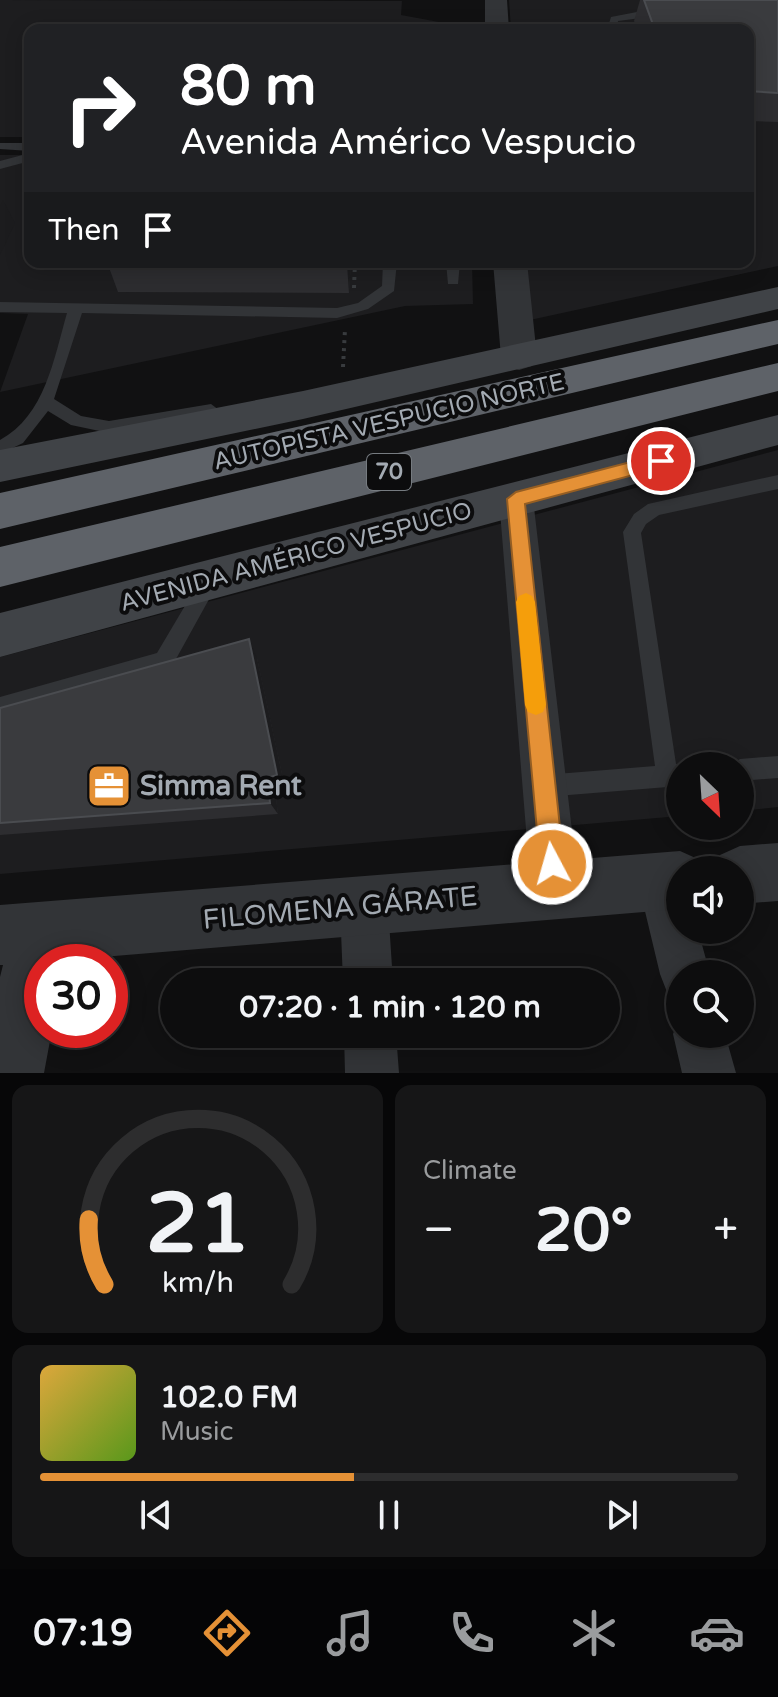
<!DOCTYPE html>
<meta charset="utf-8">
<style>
body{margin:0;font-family:"Varela Round",sans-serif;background:#161617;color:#f1f3f6;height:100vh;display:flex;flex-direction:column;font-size:30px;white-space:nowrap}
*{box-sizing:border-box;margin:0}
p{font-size:26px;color:#9a9c9e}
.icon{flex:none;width:44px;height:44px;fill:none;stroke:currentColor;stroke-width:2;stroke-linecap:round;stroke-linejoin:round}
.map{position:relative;height:1073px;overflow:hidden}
.panel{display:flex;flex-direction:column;gap:12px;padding:12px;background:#070708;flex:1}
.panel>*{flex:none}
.banner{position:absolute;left:24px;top:24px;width:730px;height:244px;border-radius:16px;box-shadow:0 4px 20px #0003,0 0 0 2px #2d2d2e;background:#202124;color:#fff;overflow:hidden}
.needle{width:52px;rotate:155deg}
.tools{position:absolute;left:666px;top:752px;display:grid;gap:16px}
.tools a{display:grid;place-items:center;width:88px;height:88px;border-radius:50%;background:#0d0d0e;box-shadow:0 4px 20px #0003,0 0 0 2px #2d2d2e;font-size:40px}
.speed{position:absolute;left:24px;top:944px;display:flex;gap:16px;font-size:40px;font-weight:700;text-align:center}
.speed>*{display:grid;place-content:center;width:104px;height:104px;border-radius:50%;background:#0d0d0e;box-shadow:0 4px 20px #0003,0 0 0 2px #2d2d2e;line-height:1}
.speed .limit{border:12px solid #d22;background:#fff;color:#111}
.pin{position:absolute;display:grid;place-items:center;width:68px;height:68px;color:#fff;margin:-34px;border:4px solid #fff;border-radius:50%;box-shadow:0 2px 8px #0007}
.me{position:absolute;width:88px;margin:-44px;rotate:354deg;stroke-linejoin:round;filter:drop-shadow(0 0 6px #0008)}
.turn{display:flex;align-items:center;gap:28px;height:168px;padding:0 24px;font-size:36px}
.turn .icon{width:104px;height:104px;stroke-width:2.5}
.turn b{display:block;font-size:56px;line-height:68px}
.then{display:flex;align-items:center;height:76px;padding:0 24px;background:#0003;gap:16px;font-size:30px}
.big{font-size:60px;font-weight:700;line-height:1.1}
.panel .widget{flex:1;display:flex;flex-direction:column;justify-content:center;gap:12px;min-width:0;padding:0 28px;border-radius:16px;background:#161617}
.panel .dial{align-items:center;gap:0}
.dial svg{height:208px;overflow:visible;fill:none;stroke:#2d2d2e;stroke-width:7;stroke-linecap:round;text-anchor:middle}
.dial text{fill:#f1f3f6;stroke:none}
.song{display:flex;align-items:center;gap:24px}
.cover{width:96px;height:96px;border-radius:12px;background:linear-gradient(135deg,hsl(40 70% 55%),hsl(90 70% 35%))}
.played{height:8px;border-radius:4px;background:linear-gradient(90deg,#e59136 45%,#2d2d2e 45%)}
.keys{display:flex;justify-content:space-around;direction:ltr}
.heat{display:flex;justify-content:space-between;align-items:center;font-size:44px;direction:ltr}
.panel .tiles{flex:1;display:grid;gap:12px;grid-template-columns:1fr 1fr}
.widget:last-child{grid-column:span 2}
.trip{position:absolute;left:160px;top:968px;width:460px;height:80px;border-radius:40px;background:#0d0d0e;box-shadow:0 4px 20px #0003,0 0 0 2px #2d2d2e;font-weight:700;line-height:80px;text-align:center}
.dock{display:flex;height:128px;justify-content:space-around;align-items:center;background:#050506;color:#9a9c9e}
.dock .icon{width:56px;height:56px}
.dock .active{color:#e59136}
.dock b{font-size:36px;color:#f1f3f6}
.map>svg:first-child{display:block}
</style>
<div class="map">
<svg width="778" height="1073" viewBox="0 0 778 1073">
<rect width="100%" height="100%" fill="#111112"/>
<!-- built -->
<path fill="#1d1d1f" d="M0,0l402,1 -1,14 81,15h-452v107h-30z
M509,0h269v266l-248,54 -4,-58h222v-232h-237z
M0,155h30v107h442l1,42 -68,2 -405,86 28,-78 -28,-1z
M778,450v357l-38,4v-45h-60v50l-680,58v-217z"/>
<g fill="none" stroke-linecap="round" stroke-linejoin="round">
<!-- path -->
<path stroke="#383b3e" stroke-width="4" stroke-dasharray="3 5" stroke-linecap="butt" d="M354,288l1,-26
M343,367l2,-38"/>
<!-- service -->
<path fill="#323437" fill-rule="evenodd" d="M637,12h22l5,3 -46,6 -1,9h-10l4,-13z
M0,143h30v8l-30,-2z
M30,153v8l-30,8v-8z
M383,262h14l-3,29 -26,18 -31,9 -255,-5 -28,86 27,17 28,5 102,-17 8,6 -2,4 -108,19 -38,-8 -23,-14 -25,32 -23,11v-14c45,-24 54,-82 67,-127l-67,-1v-10l337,6 21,-5 24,-17z
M446,262h14l-2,22h-10z
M778,475v14l-119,26 -13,9 -5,9 35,231 9,2h-5v20l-136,11 -8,-3 -3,-8 3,-8 8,-3 111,-9 -32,-234 11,-18 14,-10z
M209,575l7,2 2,6 -47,85 -171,49v-20l157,-44 45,-76z
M778,756v22l-38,3v-15h-9l9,-7z"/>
<!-- minor -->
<path fill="#323437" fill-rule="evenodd" d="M516,485l12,4 5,10 46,391 -7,17 -17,7 -17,-7 -7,-17 -32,-391 5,-10z
M662,858l17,7 1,65h18l12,44h-30v23l-13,-5 -7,-18 -22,-92 7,-17z
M364,882l17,7 7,17 5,76h-50l-3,-76 7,-17z
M680,1017v17h45l11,39h-54l-9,-39z
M344,1034h52l3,39h-54z"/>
<!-- tertiary -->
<path fill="#323437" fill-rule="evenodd" d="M485,0h22l2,30h-24z
M493,262h34l10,95 -5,9 -13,4 -13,-4 -5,-9z
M778,843v58l-38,3v-34h-27l7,-15 20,-9z
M680,851l20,9 5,10h-25v39l-638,53v68h10l-8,43h-44v-96l3,-12h-3v-60z"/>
<!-- secondary -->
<path fill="#404347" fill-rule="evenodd" d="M778,287v22l-475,110 -303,63v-32l303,-59z
M778,415v30l-778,212v-44z"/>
<!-- motorway -->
<path fill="#5e6268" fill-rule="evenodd" d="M778,320v24l-778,185v-36z
M778,363v28l-778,196v-40z"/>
</g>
<!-- wall -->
<path fill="#2d2d30" d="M640,0h138v122l-30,-1v-91h-110l-4,-9z
M107,262h244l-2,31 -231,-1z
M257,658l28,130 -10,2 3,24 -278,21v-127z"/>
<!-- shaded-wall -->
<path fill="#1c1c1e" d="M3,200l12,23 -15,32v-49z
M347,262h4l-2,31 -2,-29z
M249,639l8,19 28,130 -10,2 3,24 -8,-11z"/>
<!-- building -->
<path fill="#3a3b3e" stroke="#4a4c50" stroke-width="2" d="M644,0h134v93l-30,-2v-61h-93z
M107,262h240v2z
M249,639l28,136 -10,3 3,25 -270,20v-115z"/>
<!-- route -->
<path fill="#e59136" stroke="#955e23" stroke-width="2" d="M661,454l6,2 3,5 -3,5 -142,38 39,360 -3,9 -9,3 -8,-3 -4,-9 -33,-365 9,-7z"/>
<!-- slow -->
<path fill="#f59e0b" d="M526,593l6,3 3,6 11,103 -3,7 -7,3 -8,-3 -3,-7 -9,-103 3,-6z"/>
<!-- icons -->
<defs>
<g id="office-square" transform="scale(2.3)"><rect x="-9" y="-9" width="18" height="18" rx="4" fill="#e59136" stroke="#0c0c0d"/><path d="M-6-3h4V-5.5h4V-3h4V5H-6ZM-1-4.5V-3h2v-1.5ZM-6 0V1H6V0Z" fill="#fff"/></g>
</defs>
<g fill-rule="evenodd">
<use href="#office-square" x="109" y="786"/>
</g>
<g text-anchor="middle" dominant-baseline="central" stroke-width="8" stroke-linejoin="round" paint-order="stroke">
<!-- shield labels -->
<rect fill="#0c0c0d" stroke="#767b80" stroke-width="2" x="367" y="454" width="44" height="36" rx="6"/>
<g font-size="22" font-weight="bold" fill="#a3aab2">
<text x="389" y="472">70</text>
</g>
<!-- street labels -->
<g font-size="24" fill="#a3aab2" stroke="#0c0c0d">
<text transform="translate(389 422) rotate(-13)">AUTOPISTA VESPUCIO NORTE</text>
<text transform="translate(296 557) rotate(-15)">AVENIDA AMÉRICO VESPUCIO</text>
</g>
<!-- near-poi labels -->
<g font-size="28" font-weight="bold" fill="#a3aab2" stroke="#0c0c0d" text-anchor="start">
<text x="140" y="786">Simma Rent</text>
</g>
<!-- near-street labels -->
<g font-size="28" fill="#a3aab2" stroke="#0c0c0d">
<text transform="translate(340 908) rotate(-5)">FILOMENA GÁRATE</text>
</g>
</g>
</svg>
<div class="tools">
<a><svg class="needle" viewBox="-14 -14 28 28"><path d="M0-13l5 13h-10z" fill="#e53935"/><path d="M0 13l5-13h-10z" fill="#9a9c9e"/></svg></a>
<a><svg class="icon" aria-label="sound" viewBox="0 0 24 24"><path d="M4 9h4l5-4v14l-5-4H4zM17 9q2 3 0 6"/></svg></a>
<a><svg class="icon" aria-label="search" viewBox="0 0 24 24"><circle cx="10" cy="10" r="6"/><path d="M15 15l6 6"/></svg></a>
</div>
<div class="speed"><div class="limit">30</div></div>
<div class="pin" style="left:661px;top:461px;background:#d93025"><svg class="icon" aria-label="arrive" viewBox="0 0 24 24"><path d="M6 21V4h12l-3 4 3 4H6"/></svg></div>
<svg class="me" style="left:552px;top:864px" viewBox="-20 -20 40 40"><circle r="17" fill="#e59136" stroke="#fff" stroke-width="3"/><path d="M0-11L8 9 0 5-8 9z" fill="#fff"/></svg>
<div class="trip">07:20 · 1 min · 120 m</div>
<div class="banner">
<div class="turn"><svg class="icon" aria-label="right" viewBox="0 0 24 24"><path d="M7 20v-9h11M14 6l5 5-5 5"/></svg><div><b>80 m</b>Avenida Américo Vespucio</div></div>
<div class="then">Then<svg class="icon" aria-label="arrive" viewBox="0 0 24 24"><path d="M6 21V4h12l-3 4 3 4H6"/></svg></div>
</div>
</div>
<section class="panel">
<div class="tiles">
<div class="widget dial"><svg viewBox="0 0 100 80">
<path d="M14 69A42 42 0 1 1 86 69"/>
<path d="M14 69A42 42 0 0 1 8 44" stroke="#e59136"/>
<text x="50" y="56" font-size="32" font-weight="700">21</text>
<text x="50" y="72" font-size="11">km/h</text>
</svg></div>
<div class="widget"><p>Climate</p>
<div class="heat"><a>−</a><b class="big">20°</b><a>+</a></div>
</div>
<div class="widget">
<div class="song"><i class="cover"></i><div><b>102.0 FM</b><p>Music</p></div></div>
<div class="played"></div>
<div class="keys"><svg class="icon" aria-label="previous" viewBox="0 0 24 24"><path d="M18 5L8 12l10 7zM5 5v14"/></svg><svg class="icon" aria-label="pause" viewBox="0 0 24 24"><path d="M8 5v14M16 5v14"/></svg><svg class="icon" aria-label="next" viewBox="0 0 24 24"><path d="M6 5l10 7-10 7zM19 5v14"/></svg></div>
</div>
</div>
</section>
<nav class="dock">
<b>07:19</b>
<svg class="icon active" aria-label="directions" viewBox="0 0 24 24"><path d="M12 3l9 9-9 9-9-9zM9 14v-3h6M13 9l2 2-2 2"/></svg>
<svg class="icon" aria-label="music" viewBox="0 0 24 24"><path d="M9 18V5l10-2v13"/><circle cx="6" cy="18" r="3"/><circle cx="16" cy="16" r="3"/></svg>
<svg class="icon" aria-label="phone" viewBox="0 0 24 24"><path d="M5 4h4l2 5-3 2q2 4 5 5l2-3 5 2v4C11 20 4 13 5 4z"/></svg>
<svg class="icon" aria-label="climate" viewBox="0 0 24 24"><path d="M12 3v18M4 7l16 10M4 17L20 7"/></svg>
<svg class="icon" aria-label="car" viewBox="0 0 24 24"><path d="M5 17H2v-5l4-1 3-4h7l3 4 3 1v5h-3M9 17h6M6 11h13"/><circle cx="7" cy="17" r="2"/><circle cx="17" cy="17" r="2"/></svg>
</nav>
